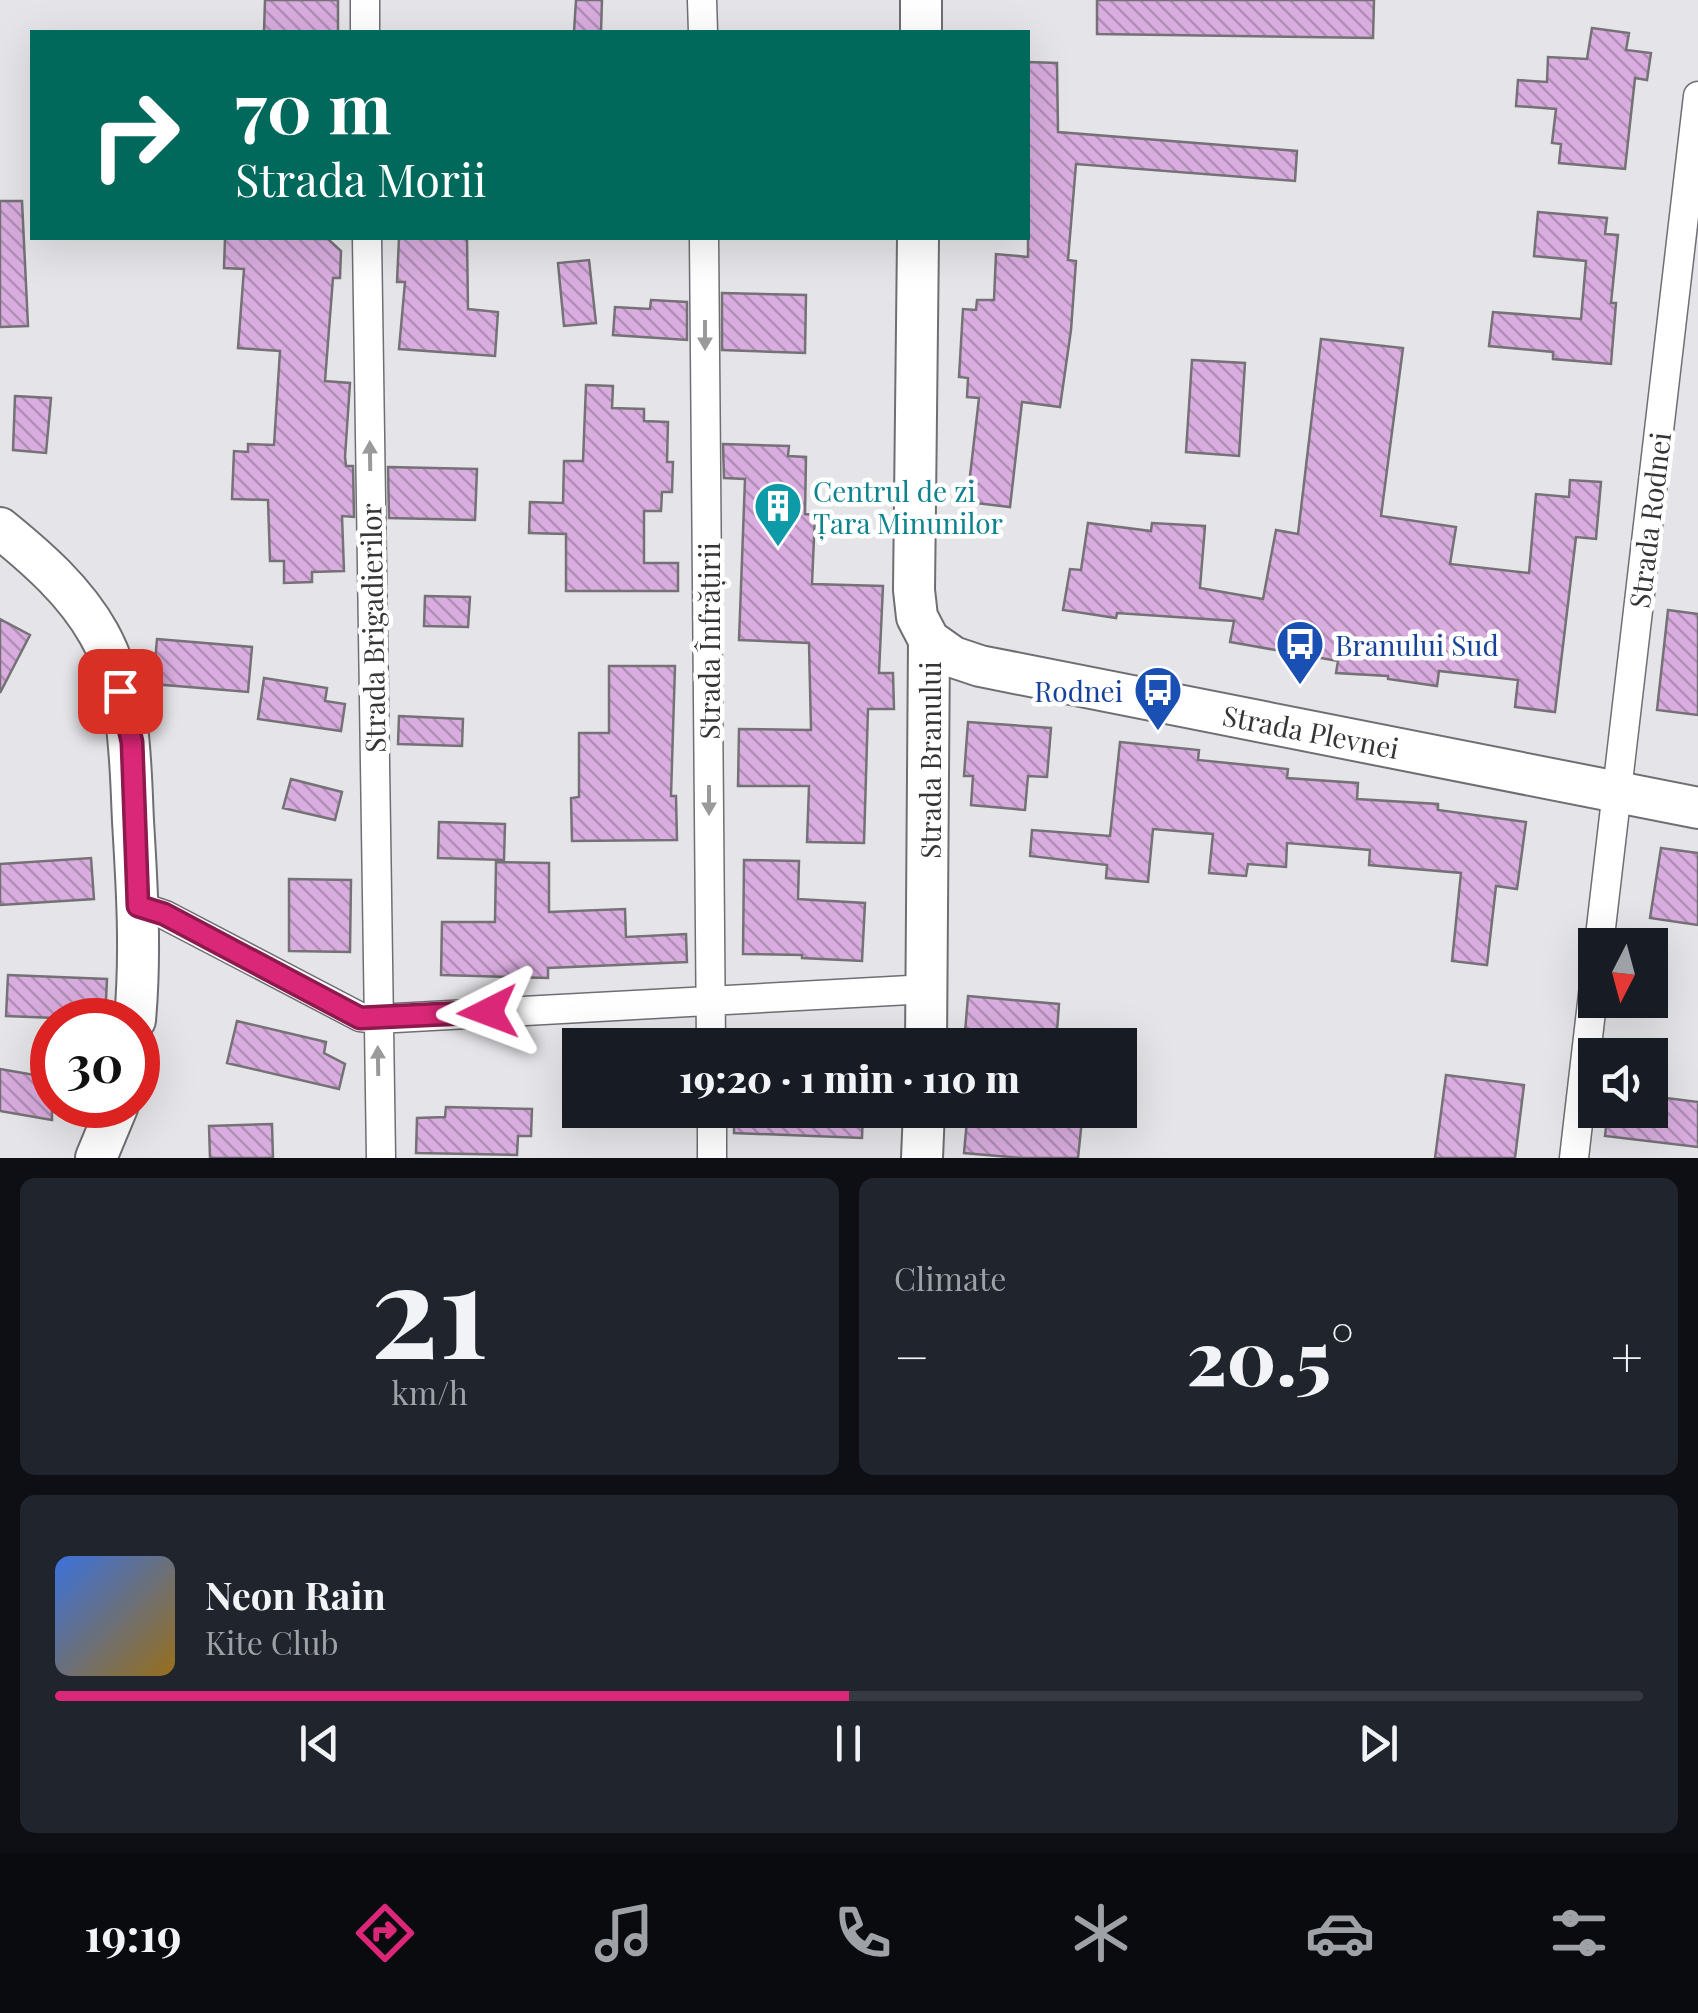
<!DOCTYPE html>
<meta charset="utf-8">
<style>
body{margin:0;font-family:"Playfair Display",serif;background:#20242c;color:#f1f3f6;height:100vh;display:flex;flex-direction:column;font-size:38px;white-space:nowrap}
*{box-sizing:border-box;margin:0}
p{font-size:32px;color:#9ea1a6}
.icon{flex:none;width:55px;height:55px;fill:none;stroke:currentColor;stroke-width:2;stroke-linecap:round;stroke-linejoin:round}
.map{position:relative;height:1158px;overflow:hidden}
.details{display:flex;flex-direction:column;gap:20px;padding:20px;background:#0d0f14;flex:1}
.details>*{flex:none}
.guide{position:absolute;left:30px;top:30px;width:1000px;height:210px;border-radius:0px;box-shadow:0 10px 40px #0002;background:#00695c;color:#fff;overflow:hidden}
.needle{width:65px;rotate:186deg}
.controls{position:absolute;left:1578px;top:928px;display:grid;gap:20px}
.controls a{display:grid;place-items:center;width:90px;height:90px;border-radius:0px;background:#171b24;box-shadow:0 10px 40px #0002;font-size:50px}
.speed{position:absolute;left:30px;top:998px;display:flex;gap:20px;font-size:50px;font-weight:700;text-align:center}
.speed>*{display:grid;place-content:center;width:130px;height:130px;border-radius:50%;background:#171b24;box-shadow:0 10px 40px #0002;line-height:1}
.speed .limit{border:15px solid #d22;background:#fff;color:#111}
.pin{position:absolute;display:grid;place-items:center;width:85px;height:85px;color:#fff;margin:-42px;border-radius:20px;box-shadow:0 5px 15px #0006}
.me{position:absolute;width:110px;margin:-55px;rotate:267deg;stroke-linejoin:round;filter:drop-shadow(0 0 8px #0008)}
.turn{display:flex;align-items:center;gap:35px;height:210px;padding:0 40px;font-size:45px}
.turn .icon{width:130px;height:130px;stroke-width:2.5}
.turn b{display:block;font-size:70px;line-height:85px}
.big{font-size:75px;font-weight:800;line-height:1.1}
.details .card{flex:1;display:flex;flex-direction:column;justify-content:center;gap:15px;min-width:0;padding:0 35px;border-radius:15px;background:#20242c}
.details .dial{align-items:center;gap:0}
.dial b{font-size:130px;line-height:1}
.song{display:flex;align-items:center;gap:30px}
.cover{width:120px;height:120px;border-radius:15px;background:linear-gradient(135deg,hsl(220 70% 55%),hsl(40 70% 35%))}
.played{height:10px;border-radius:5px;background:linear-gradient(90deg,#db2777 50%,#363941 50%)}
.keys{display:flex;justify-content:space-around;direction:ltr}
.heat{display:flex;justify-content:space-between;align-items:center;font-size:55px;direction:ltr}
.details .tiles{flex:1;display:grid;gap:20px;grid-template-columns:1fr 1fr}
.card:last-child{grid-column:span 2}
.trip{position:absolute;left:562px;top:1028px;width:575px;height:100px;border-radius:0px;background:#171b24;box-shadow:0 10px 40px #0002;font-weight:800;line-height:100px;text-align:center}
.tab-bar{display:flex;height:160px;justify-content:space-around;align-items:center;background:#090b0e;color:#9ea1a6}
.tab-bar .icon{width:70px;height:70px}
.tab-bar .selected{color:#db2777}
.tab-bar b{font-size:45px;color:#f1f3f6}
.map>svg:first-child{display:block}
</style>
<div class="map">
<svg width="1698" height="1158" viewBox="0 0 1698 1158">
<defs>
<pattern id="building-back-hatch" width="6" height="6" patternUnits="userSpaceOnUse" patternTransform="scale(2.5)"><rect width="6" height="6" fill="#d9addf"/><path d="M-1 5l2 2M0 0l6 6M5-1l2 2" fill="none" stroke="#b18eb6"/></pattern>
</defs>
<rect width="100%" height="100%" fill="#e5e5e9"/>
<!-- building -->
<path fill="url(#building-back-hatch)" stroke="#757276" stroke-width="2.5" d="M265,0h73v32h-74z
M576,0h26l-1,32h-27z
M1097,0h277l-1,38 -276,-4z
M1592,28l37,5 -3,17 25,3 -4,27 -12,-2 -10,91 -66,-6 2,-19 -9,-1 4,-34 -40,-3 2,-26 29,2 1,-25 39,2z
M1028,62l29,1 1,69 239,19 -2,30 -219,-17 -8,96 8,1 -5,69 -11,77 -38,-5 -12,105 -43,-5 12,-104 -12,-1 1,-19 -9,-1 4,-68 13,1 1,-10h17l2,-46 32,3z
M0,201h22l6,125 -28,1z
M1538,212l69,6 -2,16 13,1 -7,68h5l-5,61 -58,-5v-7l-64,-6 4,-34 88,7 5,-58 -52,-5z
M225,238l103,1 13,12 -1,27h-7l-8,103 25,2 -5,74 1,9h7l1,51 -12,-1 2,55 -32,1v10l-28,1v-22h-14l-2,-61 -36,-1 2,-48 14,1v-8l26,1 6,-94 -42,-3 6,-79 -20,-1z
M399,238h68l1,71 30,3 -3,44 -96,-7 6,-67h-8z
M589,260l7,63 -32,3 -6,-63z
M722,293l84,2 -1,58 -83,-3z
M651,300l36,2v38l-74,-5 2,-28 35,2z
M1321,339l82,9 -22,168 75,11 -6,37 79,9 7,-79 33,3 1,-17 31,2 -5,57 -20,-2 -21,175 -40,-5 3,-27 -79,-9 -2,15 -49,-7v-3l-52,-3 2,-12 -108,-19 4,-21 -117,-8 -1,5 -53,-8 7,-41 11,1 7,-47 63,8 1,-8 53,3 -5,62 63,11 13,-69 22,4z
M1192,360l53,3 -6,93 -53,-4z
M586,385l27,1 -1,22 32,1v12l24,1 -1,40h6l-1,30h-10l-1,19h-17v52h34v28h-112v-57l-37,-1 1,-31 33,1 1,-42h19z
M15,396l36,2 -5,55 -33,-3z
M723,444l66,2 -1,10 18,1 -1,57 10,1 -3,69 71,2 -4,87h14l1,36h-26l-4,134 -57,-1 2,-56h-71l1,-57 72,1 -2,-87 -70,-3 6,-161 -21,-1z
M388,467l89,2 -2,51 -86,-2z
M425,596l45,1 -2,30 -44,-1z
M1668,610l30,4v101l-41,-5z
M0,619l30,16 -30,58z
M157,639l95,8 -4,45 -95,-8z
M609,666h66l-4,130h5l1,44 -105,1 -1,-43 8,-1v-64h30z
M264,678l63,10 -2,13 20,3 -4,27 -83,-12z
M399,716l64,3 -1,27 -64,-2z
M968,722l83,6 -4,49 -19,-1 -3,34 -54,-5 2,-29h-9z
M1120,742l79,8 -1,10 90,9 -1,9 71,5 -1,16 81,5v6l88,12 -9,67 -21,-3 -9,79 -35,-4 9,-88 -92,-8 1,-15 -83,-7 -1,24 -38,-3 -2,12 -37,-3 4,-39 -60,-5 -5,53 -42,-4 1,-13 -77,-9 2,-26 78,6z
M291,779l51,13 -7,28 -52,-12z
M439,822l66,2 -1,36 -66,-2z
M1661,848l37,5v72l-48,-7z
M91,858l3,41 -94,6v-41z
M744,860l55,1 -1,38 67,4 -3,58 -60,-3v-3l-59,-1z
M496,862l53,1v49l76,-3 1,28 60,-3 1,28 -139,6v10l-107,-3 1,-53h53z
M289,879l62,1 -1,72 -61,-1z
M8,975l99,4 -2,41 -99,-4z
M968,996l91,8 -3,41h-92z
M237,1021l89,21 -2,11 21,11 -6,25 -112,-26z
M0,1069l52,9v42l-52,-9z
M1446,1075l78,10 -9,73h-80z
M1650,1096l48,6v45l-93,-11 3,-26h42z
M446,1107l86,2 -1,27h-13l-1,19 -101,-2 1,-35 28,-1z
M734,1110l129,2 -1,26 -128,-5z
M968,1110h115l-5,48h-57l-57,-5z
M272,1124l1,34h-63l-1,-32z"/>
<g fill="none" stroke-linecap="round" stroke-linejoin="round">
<!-- street casing -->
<g stroke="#6f6f73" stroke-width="31">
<path id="street" d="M365,0v32
M702,0l1,32
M367,238l14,920
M704,238l7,807
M138,906l27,9 195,102 17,2 551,-30
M1599,945l99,-849
M712,1110v48
M1574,1158l21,-181"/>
</g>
<!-- secondary casing -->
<g stroke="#6f6f73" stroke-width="44">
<path id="secondary" d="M921,32v-32
M918,238l-4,352 3,27 12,23 -3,405
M0,528c37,30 75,63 99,106 32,58 31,123 34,187 4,66 8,132 2,199
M929,640l24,17 27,9 718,142
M96,1158l22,-53
M922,1158l2,-48"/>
</g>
<!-- street -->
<use href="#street" stroke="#fff" stroke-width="28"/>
<!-- secondary -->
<use href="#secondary" stroke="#fff" stroke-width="40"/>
</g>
<!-- one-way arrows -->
<defs><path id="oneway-solid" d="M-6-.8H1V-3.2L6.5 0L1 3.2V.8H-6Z" transform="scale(2.5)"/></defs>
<g fill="#9a9a9b">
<use href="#oneway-solid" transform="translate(705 335) rotate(90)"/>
<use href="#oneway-solid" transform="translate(370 456) rotate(-91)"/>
<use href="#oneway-solid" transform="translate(709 800) rotate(90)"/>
<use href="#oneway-solid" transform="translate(378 1061) rotate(-91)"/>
</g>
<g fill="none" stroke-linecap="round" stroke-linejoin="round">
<!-- route casing -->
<g stroke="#8e194d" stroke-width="25">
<path id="route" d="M120,691l12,51 6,164 26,8 196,104 128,-6"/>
</g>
<!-- route -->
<use href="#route" stroke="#db2777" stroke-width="18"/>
</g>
<!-- icons -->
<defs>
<g id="building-pin" transform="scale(2.5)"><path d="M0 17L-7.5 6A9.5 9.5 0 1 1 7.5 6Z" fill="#0f9aa8" stroke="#fff"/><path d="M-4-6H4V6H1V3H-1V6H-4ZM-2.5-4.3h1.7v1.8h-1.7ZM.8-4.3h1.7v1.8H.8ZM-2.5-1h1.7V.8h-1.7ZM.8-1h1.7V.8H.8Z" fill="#fff"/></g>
<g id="bus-pin" transform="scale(2.5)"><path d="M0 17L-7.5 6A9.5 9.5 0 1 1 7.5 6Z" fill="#1a4fb4" stroke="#fff"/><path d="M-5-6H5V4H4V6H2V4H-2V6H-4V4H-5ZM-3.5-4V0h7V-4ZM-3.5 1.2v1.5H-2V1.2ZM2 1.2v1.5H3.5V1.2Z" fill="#fff"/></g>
</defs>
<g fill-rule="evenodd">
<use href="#building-pin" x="778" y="506"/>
<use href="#bus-pin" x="1300" y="644"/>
<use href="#bus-pin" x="1158" y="690"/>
</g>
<g text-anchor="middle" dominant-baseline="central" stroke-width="9" stroke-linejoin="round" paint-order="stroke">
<!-- culture labels -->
<g font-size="28" fill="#0d838f" stroke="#fff" text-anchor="start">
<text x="813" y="490">Centrul de zi<tspan x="813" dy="32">Țara Minunilor</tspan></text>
</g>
<!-- street labels -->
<g font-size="28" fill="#353537" stroke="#fff">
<text transform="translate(1649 520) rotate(-83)">Strada Rodnei</text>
<text transform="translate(372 628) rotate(-91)">Strada Brigadierilor</text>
<text transform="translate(708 641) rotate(-90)">Strada Înfrățirii</text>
<text transform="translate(1311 731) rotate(11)">Strada Plevnei</text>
<text transform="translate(929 760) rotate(-90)">Strada Branului</text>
</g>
<!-- transit labels -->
<g font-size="28" fill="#164399" stroke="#fff" text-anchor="start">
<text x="1335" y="644">Branului Sud</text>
<text x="1123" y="690" text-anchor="end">Rodnei</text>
</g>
</g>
</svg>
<div class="controls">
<a><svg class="needle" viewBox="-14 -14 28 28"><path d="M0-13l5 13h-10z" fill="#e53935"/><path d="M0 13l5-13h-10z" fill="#9ea1a6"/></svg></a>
<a><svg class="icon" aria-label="sound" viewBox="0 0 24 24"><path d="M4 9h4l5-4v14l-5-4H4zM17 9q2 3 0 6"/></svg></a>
</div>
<div class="speed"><div class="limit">30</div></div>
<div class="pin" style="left:120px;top:691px;background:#d93025"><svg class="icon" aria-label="arrive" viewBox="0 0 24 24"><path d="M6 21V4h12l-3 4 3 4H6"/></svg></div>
<svg class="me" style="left:488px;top:1012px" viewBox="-20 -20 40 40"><path d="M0-17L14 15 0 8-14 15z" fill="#db2777" stroke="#fff" stroke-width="4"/></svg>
<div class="trip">19:20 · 1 min · 110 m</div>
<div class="guide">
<div class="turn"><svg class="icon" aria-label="right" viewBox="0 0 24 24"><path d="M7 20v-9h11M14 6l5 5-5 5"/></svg><div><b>70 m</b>Strada Morii</div></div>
</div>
</div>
<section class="details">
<div class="tiles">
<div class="card dial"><b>21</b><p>km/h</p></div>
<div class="card"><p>Climate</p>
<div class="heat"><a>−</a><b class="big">20.5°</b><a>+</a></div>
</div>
<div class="card">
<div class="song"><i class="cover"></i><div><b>Neon Rain</b><p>Kite Club</p></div></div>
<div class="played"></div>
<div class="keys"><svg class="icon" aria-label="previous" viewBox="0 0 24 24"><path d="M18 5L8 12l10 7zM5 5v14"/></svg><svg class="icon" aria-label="pause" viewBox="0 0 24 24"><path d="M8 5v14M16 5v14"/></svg><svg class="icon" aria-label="next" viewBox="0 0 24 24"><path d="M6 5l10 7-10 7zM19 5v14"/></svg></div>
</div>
</div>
</section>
<nav class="tab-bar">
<b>19:19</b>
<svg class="icon selected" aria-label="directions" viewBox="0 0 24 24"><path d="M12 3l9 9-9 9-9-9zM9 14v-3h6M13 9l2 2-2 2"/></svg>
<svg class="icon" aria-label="music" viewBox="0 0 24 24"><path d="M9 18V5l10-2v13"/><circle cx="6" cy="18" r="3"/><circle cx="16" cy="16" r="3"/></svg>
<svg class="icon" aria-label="phone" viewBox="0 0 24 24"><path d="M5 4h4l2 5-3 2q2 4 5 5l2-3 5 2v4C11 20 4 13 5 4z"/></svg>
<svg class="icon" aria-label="climate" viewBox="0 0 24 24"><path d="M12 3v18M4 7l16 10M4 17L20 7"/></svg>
<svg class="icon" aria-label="car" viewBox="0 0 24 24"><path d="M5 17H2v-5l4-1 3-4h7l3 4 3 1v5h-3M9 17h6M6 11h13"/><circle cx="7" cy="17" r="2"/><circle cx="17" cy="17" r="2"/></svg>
<svg class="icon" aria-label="filters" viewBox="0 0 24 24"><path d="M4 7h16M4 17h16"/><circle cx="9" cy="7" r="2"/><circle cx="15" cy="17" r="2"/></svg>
</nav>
